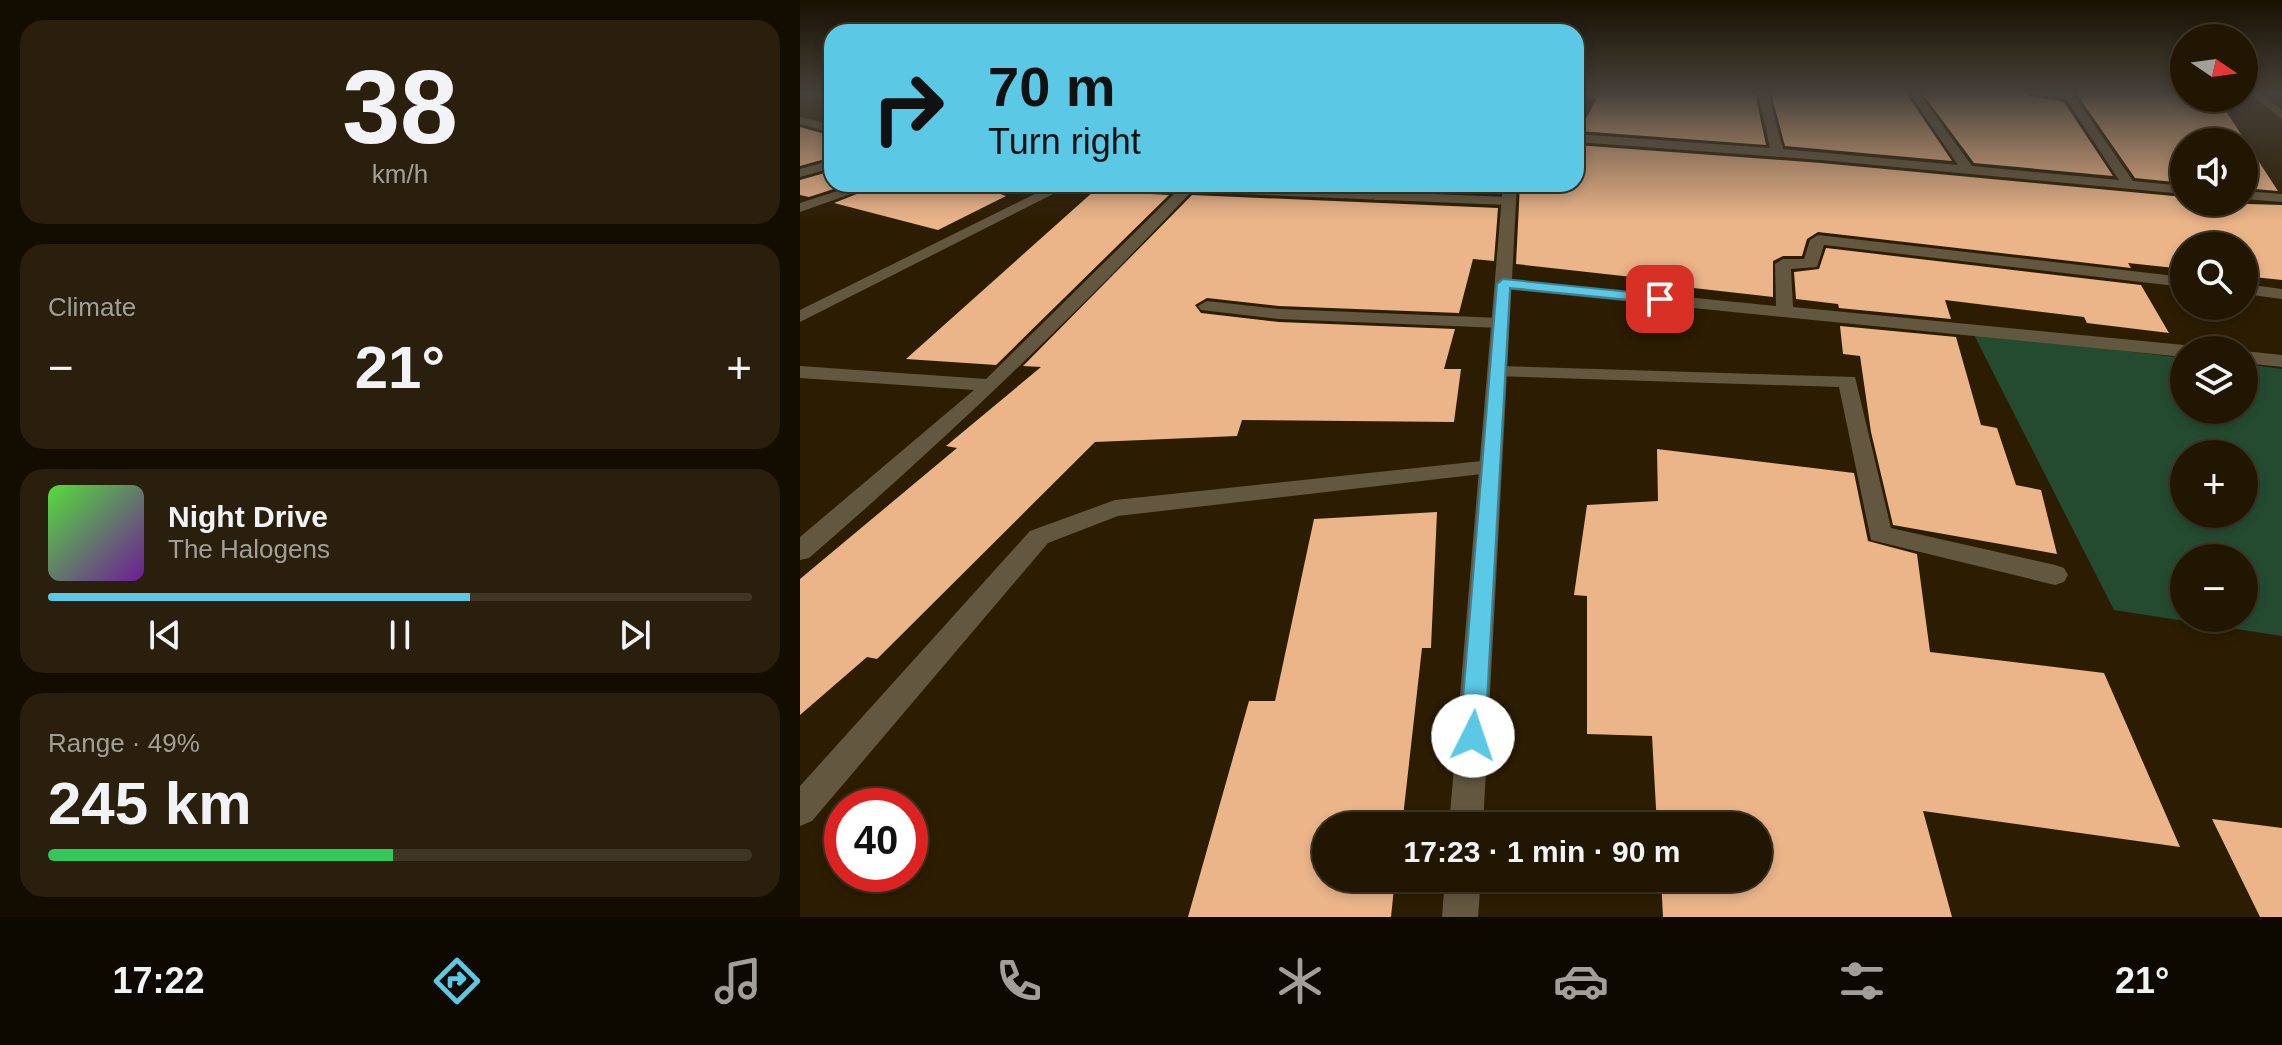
<!DOCTYPE html>
<meta charset="utf-8">
<style>
body{margin:0;font-family:Arial,sans-serif;background:#291f0c;color:#f1f3f6;height:100vh;display:flex;flex-direction:column;font-size:30px;white-space:nowrap}
*{box-sizing:border-box;margin:0}
p{font-size:26px;color:#a29f99}
.icon{flex:none;width:44px;height:44px;fill:none;stroke:currentColor;stroke-width:2;stroke-linecap:round;stroke-linejoin:round}
.map{position:relative;flex:1;overflow:hidden}
.details{display:flex;flex-direction:column;gap:20px;padding:20px;background:#120c01;width:800px}
.details>*{flex:none}
.guide{position:absolute;left:24px;top:24px;width:760px;height:168px;border-radius:24px;box-shadow:0 4px 12px #0003,0 0 0 2px #3e3524;background:#5bc8e6;color:#111;overflow:hidden}
.needle{width:52px;rotate:103deg}
.buttons{position:absolute;left:1370px;top:24px;display:grid;gap:16px}
.buttons a{display:grid;place-items:center;width:88px;height:88px;border-radius:50%;background:#211602;box-shadow:0 4px 12px #0003,0 0 0 2px #3e3524;font-size:40px}
.speed{position:absolute;left:24px;top:788px;display:flex;gap:16px;font-size:40px;font-weight:700;text-align:center}
.speed>*{display:grid;place-content:center;width:104px;height:104px;border-radius:50%;background:#211602;box-shadow:0 4px 12px #0003,0 0 0 2px #3e3524;line-height:1}
.speed .limit{border:12px solid #d22;background:#fff;color:#111}
.pin{position:absolute;display:grid;place-items:center;width:68px;height:68px;color:#fff;margin:-34px;border-radius:16px;box-shadow:0 4px 12px #0006}
.me{position:absolute;width:88px;margin:-44px;rotate:4deg;stroke-linejoin:round;filter:drop-shadow(0 0 6px #0008)}
.turn{display:flex;align-items:center;gap:28px;height:168px;padding:0 32px;font-size:36px}
.turn .icon{width:104px;height:104px;stroke-width:2.5}
.turn b{display:block;font-size:56px;line-height:68px}
.big{font-size:60px;font-weight:700;line-height:1.1}
.details .widget{flex:1;display:flex;flex-direction:column;justify-content:center;gap:12px;min-width:0;padding:0 28px;border-radius:24px;background:#291f0c}
.details .dial{align-items:center;gap:0}
.dial b{font-size:104px;line-height:1}
.song{display:flex;align-items:center;gap:24px}
.cover{width:96px;height:96px;border-radius:12px;background:linear-gradient(135deg,hsl(110 70% 55%),hsl(280 70% 35%))}
.played{height:8px;border-radius:4px;background:linear-gradient(90deg,#5bc8e6 60%,#3e3524 60%)}
.keys{display:flex;justify-content:space-around;direction:ltr}
.heat{display:flex;justify-content:space-between;align-items:center;font-size:44px;direction:ltr}
.charge{height:12px;border-radius:6px;background:linear-gradient(90deg,#34c759 49%,#3e3524 0)}
.trip{position:absolute;left:512px;top:812px;width:460px;height:80px;border-radius:40px;background:#211602;box-shadow:0 4px 12px #0003,0 0 0 2px #3e3524;font-weight:700;line-height:80px;text-align:center}
.tabs{display:flex;height:128px;justify-content:space-around;align-items:center;background:#0d0901;color:#a29f99}
.tabs .icon{width:56px;height:56px}
.tabs .on{color:#5bc8e6}
.tabs b{font-size:36px;color:#f1f3f6}
main{display:flex;flex:1;min-height:0}
.map>svg:first-child{display:block}
</style>
<main>
<section class="details">
<div class="widget dial"><b>38</b><p>km/h</p></div>
<div class="widget"><p>Climate</p>
<div class="heat"><a>−</a><b class="big">21°</b><a>+</a></div>
</div>
<div class="widget">
<div class="song"><i class="cover"></i><div><b>Night Drive</b><p>The Halogens</p></div></div>
<div class="played"></div>
<div class="keys"><svg class="icon" aria-label="previous" viewBox="0 0 24 24"><path d="M18 5L8 12l10 7zM5 5v14"/></svg><svg class="icon" aria-label="pause" viewBox="0 0 24 24"><path d="M8 5v14M16 5v14"/></svg><svg class="icon" aria-label="next" viewBox="0 0 24 24"><path d="M6 5l10 7-10 7zM19 5v14"/></svg></div>
</div>
<div class="widget"><p>Range · 49%</p><b class="big">245 km</b><div class="charge"></div></div>
</section>
<div class="map">
<svg width="1482" height="917" viewBox="0 0 1482 917">
<rect width="100%" height="100%" fill="#2c1d02"/>
<!-- green -->
<path fill="#244b30" fill-rule="evenodd" d="M1173,333l211,25v52h60v-46l38,5v267l-168,-26zM1384,454h60v60h-60zM1384,558h60v60h-60z"/>
<!-- building -->
<path fill="#ebb489" d="M800,93h155l11,52 -187,-14z
M971,93h135l46,68 -167,-15z
M1122,93h106l2,3 34,6 49,74 -139,-13z
M1276,93h82l26,2v3l34,1 60,92 -34,-3v-46h-60v41l-49,-5z
M0,127l32,9v21l-32,9z
M776,145l245,18 363,34v5l98,3v75l-38,-4v-30h-60v23l-56,-6 3,5 -313,-36 -11,7 -5,17h-19l-10,5v36l-106,-12 1,-4 -152,-17 4,-80h56z
M32,171v13h17l-40,13 -9,-2v-15z
M82,184h90l34,12 -68,34 -104,-27z
M600,184h100l-1,10 -102,-4z
M294,191l75,4 -173,170 -90,-6z
M392,195l306,13 -4,53 -21,-2 -14,54 -180,-7 -72,-8 -12,7 6,8 78,9 176,7 -11,40h17l-7,53 -212,-2 -5,16 -142,6 -218,217 -10,-2 -67,58v-136l157,-131 -11,-2 95,-79 -18,-1z
M1026,248l315,37 28,48 -82,-10 -3,-6 -139,-17 6,19 -112,-11 -1,-4 -42,-5 -2,-27 25,-3z
M1040,326l116,11 25,88 16,3 19,57 25,5 16,64 -164,-29 -22,-93 -11,-76 -17,-2z
M857,449l197,24 14,68 49,13 13,98 174,21 76,174 -257,-36 29,106h-289l-2,-39h97v-52h-101l-5,-90 -65,-2v-138l-13,-1 13,-90 71,-4z
M637,512l-6,136h-9l-20,178h-76v52h69l-4,39h-203l61,-216h26l39,-182z
M1412,819l70,9v89h-22z"/>
<g fill="none" stroke-linecap="round" stroke-linejoin="round">
<!-- service -->
<path fill="#645740" fill-rule="evenodd" d="M583,184h14l-12,16h-10l-2,-3z"/>
<!-- minor -->
<path fill="#645740" fill-rule="evenodd" d="M958,93h10l15,56 175,16 -49,-72h10l53,73 147,14 -53,-81 -35,-6h38l4,1 60,87 51,5v8l-363,-34 -245,-18v-8l194,14z
M1449,93h11l22,17v9z
M0,117l32,8v8l-32,-9z
M32,160v8l-32,9v-8z
M59,184h20l-79,28v-9z
M255,184h18l-273,138v-12z
M279,184h108l320,13 7,4 -7,4 -316,-13c-121,129 -248,250 -382,366l-9,2v-23l174,-147 -174,-12v-12l186,13 190,-187 -90,-4z
M1444,191l38,3v8l-38,-3z
M1018,235l366,42v10l-360,-42 -7,22 -26,2 2,38 391,38 9,5h-9v7l-681,-68 -8,-5 8,-5 273,27 -1,-42 8,-5h21l6,-19z
M1444,284l38,5v10l-38,-5z
M407,301l72,8 222,9 9,5 -9,5 -222,-9 -78,-9 -3,-4z
M1444,351l38,4v12l-38,-4z
M698,366l357,11 36,151 164,37 9,3 4,7 -4,7 -9,3 -184,-45 -32,-153 -348,-11 -3,-4z
M691,460l8,2 3,5 -3,5 -381,44 -70,27 -236,278 -12,5v-40l230,-255 85,-31z"/>
<!-- tertiary -->
<path fill="#645740" fill-rule="evenodd" d="M703,184h14l-34,642h-34z
M645,878h36l-3,39h-36z"/>
</g>
<!-- sky -->
<linearGradient id="sky" x2="0" y2="1"><stop stop-color="#181001"/><stop offset="0.42" stop-color="#454039"/><stop offset="1" stop-color="#454039" stop-opacity="0"/></linearGradient>
<rect width="1482" height="221" fill="url(#sky)"/>
<!-- route -->
<path fill="#5bc8e6" stroke="#3b8296" stroke-width="2" d="M703,279l157,16 7,4 -7,4 -150,-15 -25,448 -3,8 -9,4 -9,-4 -4,-8 37,-452z"/>
</svg>
<div class="buttons">
<a><svg class="needle" viewBox="-14 -14 28 28"><path d="M0-13l5 13h-10z" fill="#e53935"/><path d="M0 13l5-13h-10z" fill="#a29f99"/></svg></a>
<a><svg class="icon" aria-label="sound" viewBox="0 0 24 24"><path d="M4 9h4l5-4v14l-5-4H4zM17 9q2 3 0 6"/></svg></a>
<a><svg class="icon" aria-label="search" viewBox="0 0 24 24"><circle cx="10" cy="10" r="6"/><path d="M15 15l6 6"/></svg></a>
<a><svg class="icon" aria-label="layers" viewBox="0 0 24 24"><path d="M12 4l9 5-9 5-9-5zM3 14l9 5 9-5"/></svg></a>
<a>+</a>
<a>−</a>
</div>
<div class="speed"><div class="limit">40</div></div>
<div class="pin" style="left:860px;top:299px;background:#d93025"><svg class="icon" aria-label="arrive" viewBox="0 0 24 24"><path d="M6 21V4h12l-3 4 3 4H6"/></svg></div>
<svg class="me" style="left:673px;top:736px" viewBox="-20 -20 40 40"><circle r="19" fill="#fff"/><path d="M0-13L10 11 0 6-10 11z" fill="#5bc8e6"/></svg>
<div class="trip">17:23 · 1 min · 90 m</div>
<div class="guide">
<div class="turn"><svg class="icon" aria-label="right" viewBox="0 0 24 24"><path d="M7 20v-9h11M14 6l5 5-5 5"/></svg><div><b>70 m</b>Turn right</div></div>
</div>
</div>
</main>
<nav class="tabs">
<b>17:22</b>
<svg class="icon on" aria-label="directions" viewBox="0 0 24 24"><path d="M12 3l9 9-9 9-9-9zM9 14v-3h6M13 9l2 2-2 2"/></svg>
<svg class="icon" aria-label="music" viewBox="0 0 24 24"><path d="M9 18V5l10-2v13"/><circle cx="6" cy="18" r="3"/><circle cx="16" cy="16" r="3"/></svg>
<svg class="icon" aria-label="phone" viewBox="0 0 24 24"><path d="M5 4h4l2 5-3 2q2 4 5 5l2-3 5 2v4C11 20 4 13 5 4z"/></svg>
<svg class="icon" aria-label="climate" viewBox="0 0 24 24"><path d="M12 3v18M4 7l16 10M4 17L20 7"/></svg>
<svg class="icon" aria-label="car" viewBox="0 0 24 24"><path d="M5 17H2v-5l4-1 3-4h7l3 4 3 1v5h-3M9 17h6M6 11h13"/><circle cx="7" cy="17" r="2"/><circle cx="17" cy="17" r="2"/></svg>
<svg class="icon" aria-label="filters" viewBox="0 0 24 24"><path d="M4 7h16M4 17h16"/><circle cx="9" cy="7" r="2"/><circle cx="15" cy="17" r="2"/></svg>
<b>21°</b>
</nav>
